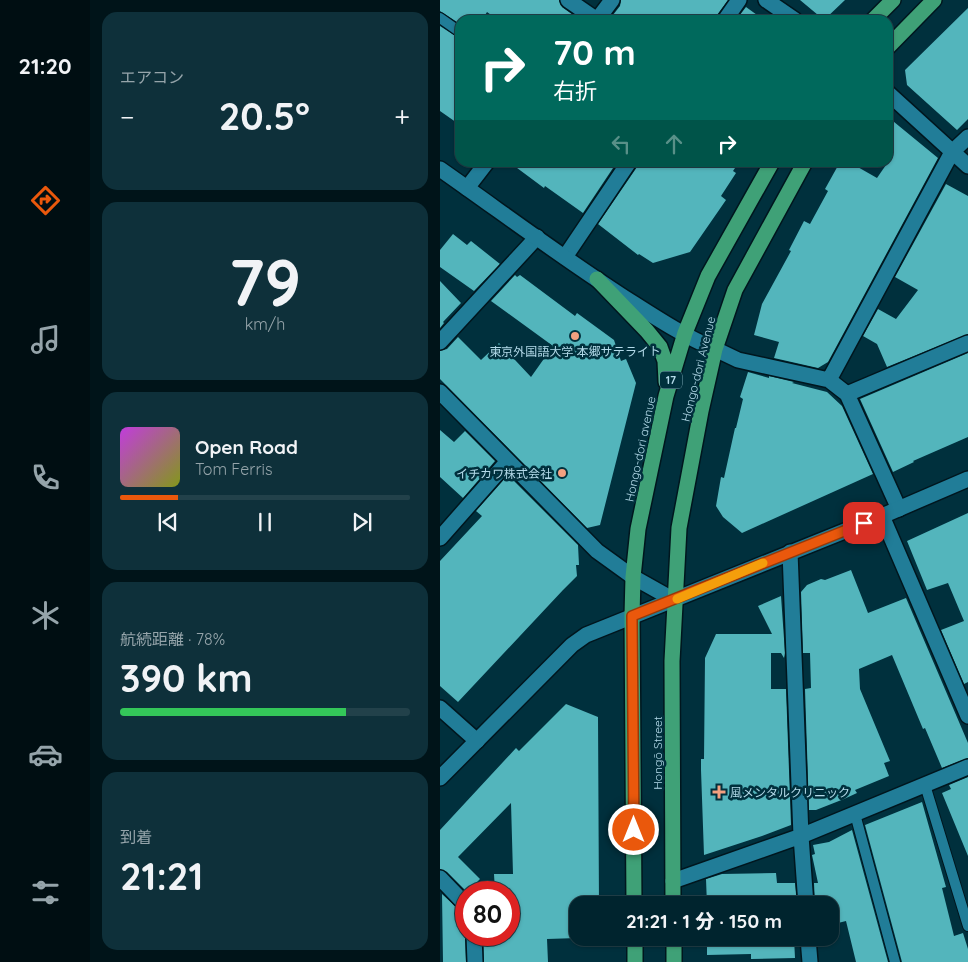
<!DOCTYPE html>
<html lang="ja">
<meta charset="utf-8">
<style>
body{margin:0;font-family:Quicksand,"Noto Sans JP",sans-serif;background:#0e303a;color:#f1f3f6;height:100vh;display:flex;flex-direction:column;font-size:19px;white-space:nowrap}
*{box-sizing:border-box;margin:0}
p{font-size:16px;color:#95a4aa}
.icon{flex:none;width:28px;height:28px;fill:none;stroke:currentColor;stroke-width:2;stroke-linecap:round;stroke-linejoin:round}
.map{position:relative;flex:1;overflow:hidden}
.details{display:flex;flex-direction:column;gap:12px;padding:12px;background:#001419;width:350px}
.details>*{flex:none}
.banner{position:absolute;left:15px;top:15px;width:438px;height:152px;border-radius:15px;box-shadow:0 1px 4px #0004,0 0 0 1px #22414a;background:#00695c;color:#fff;overflow:hidden}
.speed{position:absolute;left:15px;top:881px;display:flex;gap:10px;font-size:25px;font-weight:700;text-align:center}
.speed>*{display:grid;place-content:center;width:65px;height:65px;border-radius:50%;background:#00242e;box-shadow:0 1px 4px #0004,0 0 0 1px #22414a;line-height:1}
.speed .limit{border:8px solid #d22;background:#fff;color:#111}
.pin{position:absolute;display:grid;place-items:center;width:42px;height:42px;color:#fff;margin:-21px;border-radius:10px;box-shadow:0 2px 8px #0006}
.me{position:absolute;width:55px;margin:-28px;rotate:0deg;stroke-linejoin:round;filter:drop-shadow(0 0 4px #0008)}
.turn{display:flex;align-items:center;gap:18px;height:105px;padding:0 15px;font-size:22px}
.turn .icon{width:65px;height:65px;stroke-width:2.5}
.turn b{display:block;font-size:35px;line-height:42px}
.lanes{display:flex;align-items:center;height:48px;padding:0 15px;background:#0003;justify-content:center;gap:25px;direction:ltr}
.lanes .off{opacity:.35}
.big{font-size:38px;font-weight:800;line-height:1.1}
.details .widget{flex:1;display:flex;flex-direction:column;justify-content:center;gap:8px;min-width:0;padding:0 18px;border-radius:15px;background:#0e303a}
.details .dial{align-items:center;gap:0}
.dial b{font-size:65px;line-height:1}
.song{display:flex;align-items:center;gap:15px}
.cover{width:60px;height:60px;border-radius:8px;background:linear-gradient(135deg,hsl(290 70% 55%),hsl(70 70% 35%))}
.played{height:5px;border-radius:2px;background:linear-gradient(90deg,#ea580c 20%,#22414a 20%)}
.keys{display:flex;justify-content:space-around;direction:ltr}
.heat{display:flex;justify-content:space-between;align-items:center;font-size:28px;direction:ltr}
.charge{height:8px;border-radius:4px;background:linear-gradient(90deg,#34c759 78%,#22414a 0)}
.trip{position:absolute;left:129px;top:896px;width:270px;height:50px;border-radius:15px;background:#00242e;box-shadow:0 1px 4px #0004,0 0 0 1px #22414a;font-weight:800;line-height:50px;text-align:center}
main{display:flex;flex:1;min-height:0}
.menu{display:flex;flex-direction:column;width:90px;justify-content:space-around;align-items:center;background:#000e12;color:#95a4aa}
.menu .icon{width:35px;height:35px}
.menu .active{color:#ea580c}
.menu b{font-size:22px;color:#f1f3f6}
.map>svg:first-child{display:block}
</style>
<main>
<nav class="menu">
<b>21:20</b>
<svg class="icon active" aria-label="directions" viewBox="0 0 24 24"><path d="M12 3l9 9-9 9-9-9zM9 14v-3h6M13 9l2 2-2 2"/></svg>
<svg class="icon" aria-label="music" viewBox="0 0 24 24"><path d="M9 18V5l10-2v13"/><circle cx="6" cy="18" r="3"/><circle cx="16" cy="16" r="3"/></svg>
<svg class="icon" aria-label="phone" viewBox="0 0 24 24"><path d="M5 4h4l2 5-3 2q2 4 5 5l2-3 5 2v4C11 20 4 13 5 4z"/></svg>
<svg class="icon" aria-label="climate" viewBox="0 0 24 24"><path d="M12 3v18M4 7l16 10M4 17L20 7"/></svg>
<svg class="icon" aria-label="car" viewBox="0 0 24 24"><path d="M5 17H2v-5l4-1 3-4h7l3 4 3 1v5h-3M9 17h6M6 11h13"/><circle cx="7" cy="17" r="2"/><circle cx="17" cy="17" r="2"/></svg>
<svg class="icon" aria-label="filters" viewBox="0 0 24 24"><path d="M4 7h16M4 17h16"/><circle cx="9" cy="7" r="2"/><circle cx="15" cy="17" r="2"/></svg>
</nav>
<section class="details">
<div class="widget"><p>エアコン</p>
<div class="heat"><a>−</a><b class="big">20.5°</b><a>+</a></div>
</div>
<div class="widget dial"><b>79</b><p>km/h</p></div>
<div class="widget">
<div class="song"><i class="cover"></i><div><b>Open Road</b><p>Tom Ferris</p></div></div>
<div class="played"></div>
<div class="keys"><svg class="icon" aria-label="previous" viewBox="0 0 24 24"><path d="M18 5L8 12l10 7zM5 5v14"/></svg><svg class="icon" aria-label="pause" viewBox="0 0 24 24"><path d="M8 5v14M16 5v14"/></svg><svg class="icon" aria-label="next" viewBox="0 0 24 24"><path d="M6 5l10 7-10 7zM19 5v14"/></svg></div>
</div>
<div class="widget"><p>航続距離 · 78%</p><b class="big">390 km</b><div class="charge"></div></div>
<div class="widget"><p>到着</p><b class="big">21:21</b></div>
</section>
<div class="map">
<svg width="528" height="962" viewBox="0 0 528 962">
<rect width="100%" height="100%" fill="#00303d"/>
<!-- building -->
<path fill="#53b5bc" d="M0,0h119l3,7 18,13h-82l-11,-8 -5,8h-22v4l-20,-13z
M181,0h107l-11,15 -1,5h-107l11,-14z
M360,0h45l-21,20z
M306,7l18,13h-28z
M528,8v111l-11,11 -50,-45 -2,-15z
M0,26l20,13v86l-20,-14z
M448,117l50,41 -110,204 -10,6 -44,-10 5,-16 -25,-7 8,-31 29,-53 -2,-1 15,-29 6,3 18,-33 -3,-2 15,-27h9l28,16 11,-16z
M69,162h108l-34,51 -38,-27 -1,2z
M198,162h101l-6,9 3,2 -15,23 5,4 -36,52 -37,11 -14,-9 -1,1 -40,-31 39,-57z
M506,184l22,12v138l-81,33 -10,-23 -14,-8 15,-27 18,10 22,-29 -23,-13z
M13,234l14,11 4,-4 29,23 -26,27 -34,-24v-17z
M75,275l2,2 3,-2 55,41 2,-3 37,27 7,21 5,-2 10,24 -36,142 -13,3 -147,-149v-28l7,-2 11,-12 23,23 18,-17 32,34 22,-31 -62,-45z
M0,281l21,22 -18,19 1,1 -4,5z
M528,353v84l-55,24 1,1 -21,10 -33,-73z
M308,372l21,6v-2l25,6 -2,1 35,9 15,14 31,68 -131,59 -19,-16 -7,-11 5,-29 3,1 11,-50h1l7,-29 -3,-2z
M0,430l14,12 11,-11 30,30 -32,37 -23,-21z
M68,475l70,70 1,20h-3l1,11 -14,14 -105,112 -18,-16v-125l42,-45 -6,-5z
M528,513v169l-4,2 -23,-54 23,-9 -16,-38 -21,7 -20,-49z
M411,570l17,43 38,-15 62,145v15l-26,10 -17,-40 -2,1 -31,-74 -33,14 1,20 30,72 -6,2 5,13 -34,14 2,3 -13,6 -28,11h-7l-4,-121 6,-1 -1,-35h-7l-2,-61 6,-7 14,-6 4,1z
M341,596l4,57 -1,5 -3,-5h-10v36h15l5,136 -29,11 -58,19 -3,-85v-11h3l1,-101 11,-24h56l-14,-28z
M126,704l32,13 1,188h-21v33l-31,1 1,23h-64l-1,-27h26v-43h-14l-1,-18h19l-2,-71 -53,54 22,22 -13,13 -20,-20 -7,-3v-39l76,-82 3,3z
M528,777v79l-26,-63 9,-4 -2,-4z
M482,802l24,85 -4,1 12,48 9,-3 5,16v13h-66l-37,-137z
M412,830l36,132h-32l-10,-41 -16,4v-24l-15,4 -1,-22h4l-6,-28 3,-1 -2,-9 16,-3z
M336,873l1,10h18l2,22h-90l-1,-26 16,-5z
M2,894l24,22 -1,19 1,27h-23z
M267,938h87l1,20 -44,1v-5l-44,1z"/>
<g fill="none" stroke-linecap="round" stroke-linejoin="round">
<!-- lane casing -->
<g stroke="#00161e" stroke-width="12">
<path id="lane" d="M0,18l20,14
M485,785l43,141
M415,814l40,148"/>
</g>
<!-- street casing -->
<g stroke="#00161e" stroke-width="18">
<path id="street" d="M128,0l29,20
M326,0l29,20
M157,20l15,-20
M285,20l14,-20
M448,93l80,73
M27,188l20,-26
M125,257l64,-95
M0,342l97,-105
M275,349l23,11 91,20 18,14 52,115
M389,380l123,-228 16,-15
M0,392l157,159 36,26 41,23
M407,394l121,-51
M442,516l86,200
M0,538l68,-77
M350,552l11,284 5,69
M0,708l37,33
M0,878l26,27
M233,881l128,-45 167,-69
M34,935l1,27
M368,938l2,24"/>
</g>
<!-- secondary casing -->
<g stroke="#00161e" stroke-width="18">
<path id="secondary" d="M0,169c60,42 120,87 182,127 30,19 61,40 93,53
M0,778l132,-133 14,-10 296,-119 86,-37"/>
</g>
<!-- highway casing -->
<g stroke="#00161e" stroke-width="18">
<path id="highway" d="M433,20l20,-20
M448,47l46,-47
M157,279l50,52 13,16 5,14 1,21
M194,905l-2,-289 1,-39 5,-48 28,-133 19,-63 23,-57 64,-114
M233,905l-1,-244 7,-133 22,-117 14,-62 20,-59 70,-128
M195,938v24
M234,938v24"/>
</g>
<!-- lane -->
<use href="#lane" stroke="#217d98" stroke-width="10"/>
<!-- street -->
<use href="#street" stroke="#217d98" stroke-width="15"/>
<!-- secondary -->
<use href="#secondary" stroke="#217d98" stroke-width="15"/>
<!-- highway -->
<use href="#highway" stroke="#3fa177" stroke-width="15"/>
</g>
<g fill="none" stroke-linecap="round" stroke-linejoin="round">
<!-- route casing -->
<g stroke="#983908" stroke-width="12">
<path id="route" d="M194,830l-2,-214 232,-93"/>
</g>
<!-- route -->
<use href="#route" stroke="#ea580c" stroke-width="9"/>
<!-- slow -->
<path stroke="#f59e0b" stroke-width="9" d="M237,599l86,-36"/>
</g>
<!-- markers -->
<g fill="#f2a080" stroke="#00303d" stroke-width="2">
<circle cx="135" cy="336" r="5"/>
<circle cx="122" cy="473" r="5"/>
<path d="M276.5 784.5h5v5h5v5h-5v5h-5v-5h-5v-5h5z"/>
</g>
<g text-anchor="middle" dominant-baseline="central" stroke-width="5" stroke-linejoin="round" paint-order="stroke">
<!-- shield labels -->
<rect fill="#00303d" stroke="#7da7b5" stroke-width="1" x="220" y="371.5" width="22" height="17" rx="4"/>
<g font-size="11" font-weight="bold" fill="#b3dae9">
<text x="231" y="380">17</text>
</g>
<!-- poi labels -->
<g font-size="12" fill="#b3dae9" stroke="#00303d">
<text x="135" y="351">東京外国語大学 本郷サテライト</text>
<text x="112" y="473" text-anchor="end">イチカワ株式会社</text>
<text x="290" y="792" text-anchor="start">風メンタルクリニック</text>
</g>
<!-- street labels -->
<g font-size="12" fill="#b3dae9" stroke="#00303d">
<text transform="translate(258 369) rotate(-76)">Hongo-dori Avenue</text>
<text transform="translate(200 449) rotate(-78)">Hongo-dori avenue</text>
<text transform="translate(217 753) rotate(-90)">Hongō Street</text>
</g>
</g>
</svg>
<div class="speed"><div class="limit">80</div></div>
<div class="pin" style="left:424px;top:523px;background:#d93025"><svg class="icon" aria-label="arrive" viewBox="0 0 24 24"><path d="M6 21V4h12l-3 4 3 4H6"/></svg></div>
<svg class="me" style="left:194px;top:830px" viewBox="-20 -20 40 40"><circle r="17" fill="#ea580c" stroke="#fff" stroke-width="3"/><path d="M0-11L8 9 0 5-8 9z" fill="#fff"/></svg>
<div class="trip">21:21 · 1 分 · 150 m</div>
<div class="banner">
<div class="turn"><svg class="icon" aria-label="right" viewBox="0 0 24 24"><path d="M7 20v-9h11M14 6l5 5-5 5"/></svg><div><b>70 m</b>右折</div></div>
<div class="lanes"><svg class="icon off" aria-label="left" viewBox="0 0 24 24"><path d="M17 20v-9H6M10 6l-5 5 5 5"/></svg><svg class="icon off" aria-label="ahead" viewBox="0 0 24 24"><path d="M12 20V5M6 11l6-6 6 6"/></svg><svg class="icon" aria-label="right" viewBox="0 0 24 24"><path d="M7 20v-9h11M14 6l5 5-5 5"/></svg></div>
</div>
</div>
</main>
